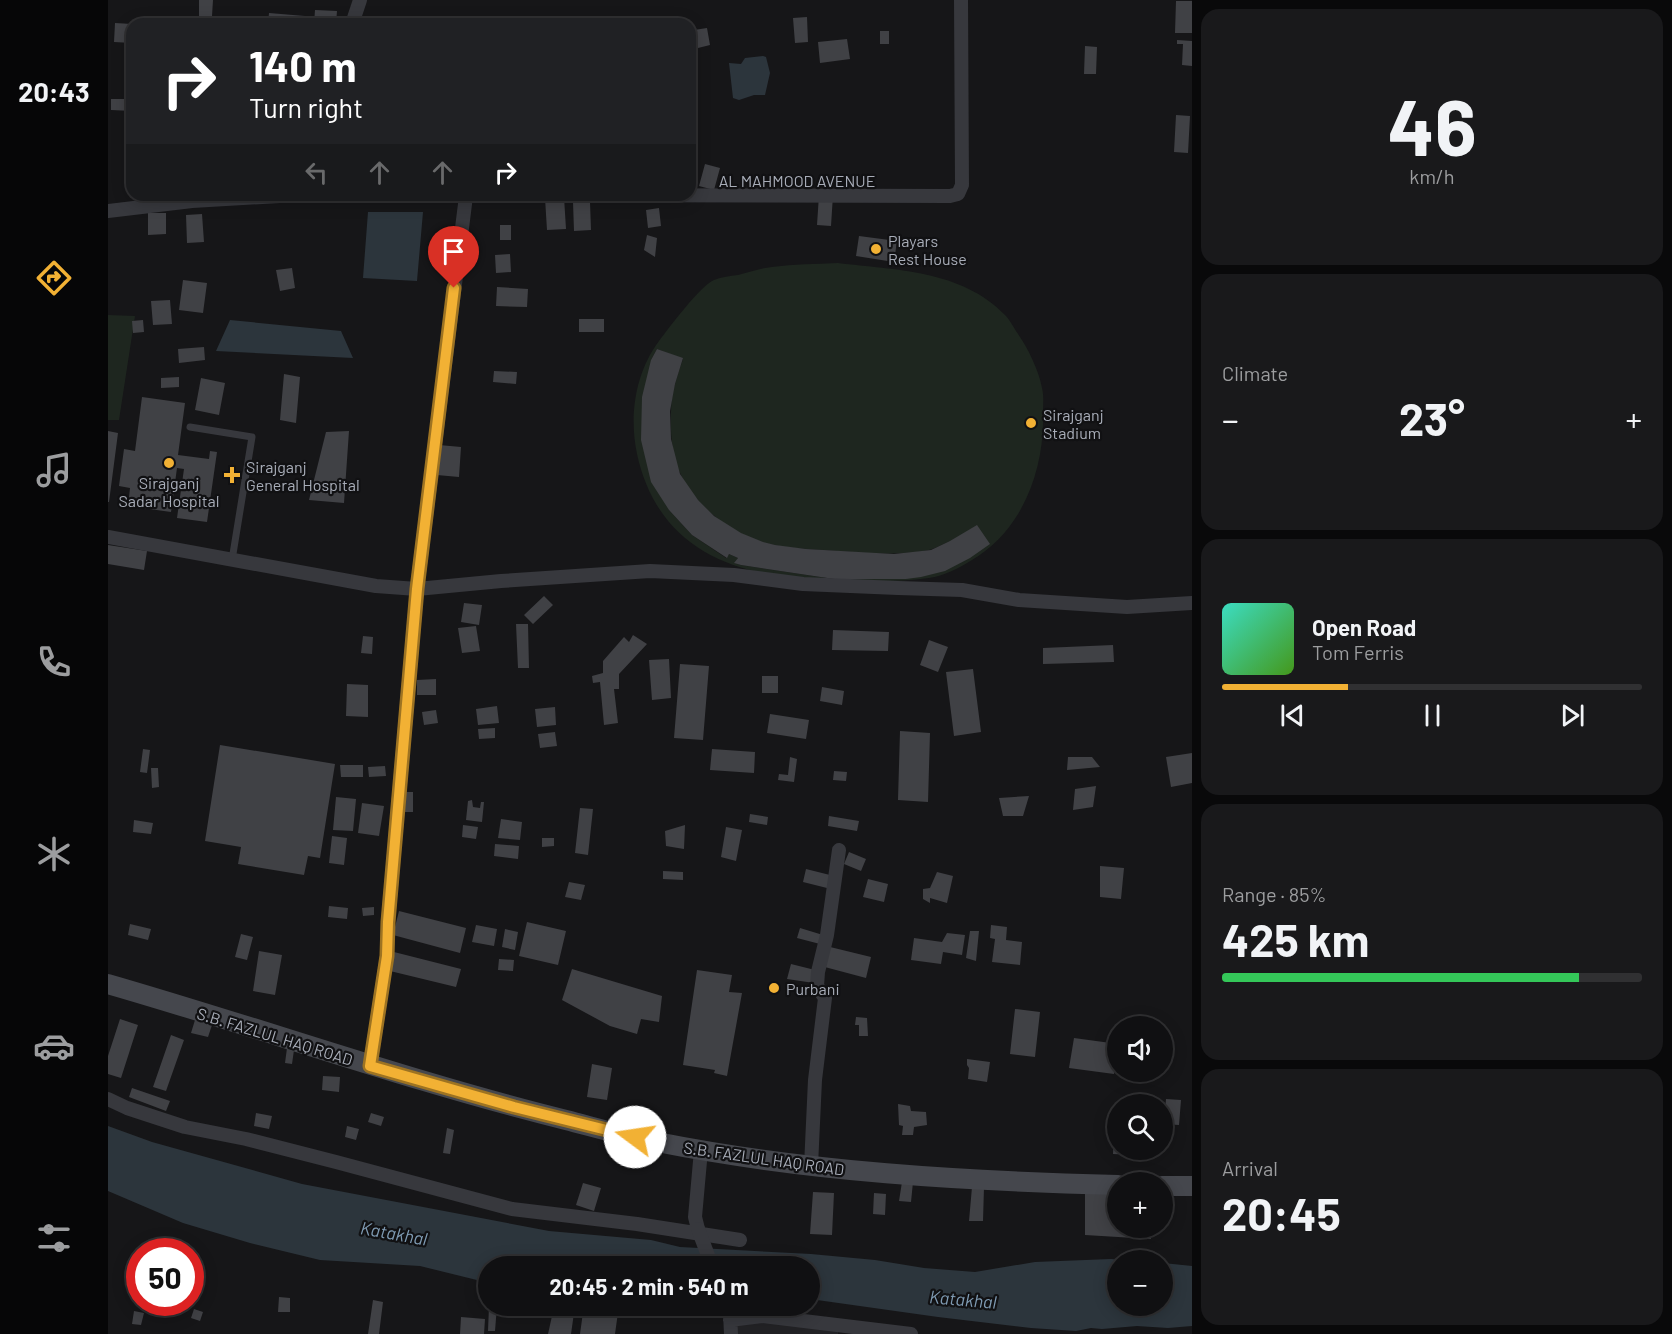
<!DOCTYPE html>
<meta charset="utf-8">
<style>
body{margin:0;font-family:Barlow,sans-serif;background:#19191b;color:#f1f3f6;height:100vh;display:flex;flex-direction:column;font-size:22px;white-space:nowrap}
*{box-sizing:border-box;margin:0}
p{font-size:20px;color:#9c9d9f}
.icon{flex:none;width:33px;height:33px;fill:none;stroke:currentColor;stroke-width:2;stroke-linecap:round;stroke-linejoin:round}
.map{position:relative;flex:1;overflow:hidden}
.panel{display:flex;flex-direction:column;gap:9px;padding:9px;background:#09090a;width:480px}
.panel>*{flex:none}
.guide{position:absolute;left:18px;top:18px;width:570px;height:183px;border-radius:18px;box-shadow:0 3px 15px #0003,0 0 0 2px #303032;background:#202124;color:#fff;overflow:hidden}
.tools{position:absolute;left:999px;top:1016px;display:grid;gap:12px}
.tools a{display:grid;place-items:center;width:66px;height:66px;border-radius:50%;background:#101012;box-shadow:0 3px 15px #0003,0 0 0 2px #303032;font-size:30px}
.speed{position:absolute;left:18px;top:1238px;display:flex;gap:12px;font-size:30px;font-weight:700;text-align:center}
.speed>*{display:grid;place-content:center;width:78px;height:78px;border-radius:50%;background:#101012;box-shadow:0 3px 15px #0003,0 0 0 2px #303032;line-height:1}
.speed .limit{border:9px solid #d22;background:#fff;color:#111}
.pin{position:absolute;display:grid;place-items:center;width:51px;height:51px;color:#fff;margin:-62px -26px;border-radius:50% 50% 50% 0;rotate:-45deg;box-shadow:0 0 6px #0007}
.pin .icon{rotate:45deg}
.me{position:absolute;width:66px;margin:-33px;rotate:284deg;stroke-linejoin:round;filter:drop-shadow(0 0 4px #0008)}
.turn{display:flex;align-items:center;gap:21px;height:126px;padding:0 24px;font-size:27px}
.turn .icon{width:78px;height:78px;stroke-width:2.5}
.turn b{display:block;font-size:42px;line-height:51px}
.lanes{display:flex;align-items:center;height:57px;padding:0 24px;background:#0003;justify-content:center;gap:30px;direction:ltr}
.lanes .off{opacity:.35}
.big{font-size:45px;font-weight:700;line-height:1.1}
.panel .tile{flex:1;display:flex;flex-direction:column;justify-content:center;gap:9px;min-width:0;padding:0 21px;border-radius:18px;background:#19191b}
.panel .dial{align-items:center;gap:0}
.dial b{font-size:78px;line-height:1}
.song{display:flex;align-items:center;gap:18px}
.cover{width:72px;height:72px;border-radius:9px;background:linear-gradient(135deg,hsl(170 70% 55%),hsl(100 70% 35%))}
.played{height:6px;border-radius:3px;background:linear-gradient(90deg,#f2b134 30%,#303032 30%)}
.keys{display:flex;justify-content:space-around;direction:ltr}
.heat{display:flex;justify-content:space-between;align-items:center;font-size:33px;direction:ltr}
.charge{height:9px;border-radius:4px;background:linear-gradient(90deg,#34c759 85%,#303032 0)}
.trip{position:absolute;left:370px;top:1256px;width:342px;height:60px;border-radius:30px;background:#101012;box-shadow:0 3px 15px #0003,0 0 0 2px #303032;font-weight:700;line-height:60px;text-align:center}
main{display:flex;flex:1;min-height:0}
.menu{display:flex;flex-direction:column;width:108px;justify-content:space-around;align-items:center;background:#060607;color:#9c9d9f}
.menu .icon{width:42px;height:42px}
.menu .active{color:#f2b134}
.menu b{font-size:27px;color:#f1f3f6}
.map>svg:first-child{display:block}
</style>
<main>
<nav class="menu">
<b>20:43</b>
<svg class="icon active" aria-label="directions" viewBox="0 0 24 24"><path d="M12 3l9 9-9 9-9-9zM9 14v-3h6M13 9l2 2-2 2"/></svg>
<svg class="icon" aria-label="music" viewBox="0 0 24 24"><path d="M9 18V5l10-2v13"/><circle cx="6" cy="18" r="3"/><circle cx="16" cy="16" r="3"/></svg>
<svg class="icon" aria-label="phone" viewBox="0 0 24 24"><path d="M5 4h4l2 5-3 2q2 4 5 5l2-3 5 2v4C11 20 4 13 5 4z"/></svg>
<svg class="icon" aria-label="climate" viewBox="0 0 24 24"><path d="M12 3v18M4 7l16 10M4 17L20 7"/></svg>
<svg class="icon" aria-label="car" viewBox="0 0 24 24"><path d="M5 17H2v-5l4-1 3-4h7l3 4 3 1v5h-3M9 17h6M6 11h13"/><circle cx="7" cy="17" r="2"/><circle cx="17" cy="17" r="2"/></svg>
<svg class="icon" aria-label="filters" viewBox="0 0 24 24"><path d="M4 7h16M4 17h16"/><circle cx="9" cy="7" r="2"/><circle cx="15" cy="17" r="2"/></svg>
</nav>
<div class="map">
<svg width="1084" height="1334" viewBox="0 0 1084 1334">
<rect width="100%" height="100%" fill="#161618"/>
<!-- built -->
<path fill="#222225" d="M630,1309l101,14 -1,11h-106z"/>
<!-- green -->
<path fill="#1e261f" fill-rule="evenodd" d="M730,263c57,7 124,7 167,52 5,5 9,13 13,19 10,14 21,37 24,54 2,8 1,16 1,24 2,57 -20,118 -71,148 -13,8 -28,16 -43,18 -26,4 -52,3 -78,3 -95,0 -190,-18 -214,-127 -8,-38 -2,-81 22,-113 10,-13 41,-55 55,-61 8,-3 16,-4 24,-5 11,-3 23,-7 34,-8 22,-3 44,-3 66,-4zM549,349l26,10c-6,17 -12,35 -12,53 -1,20 1,45 10,63 15,32 50,58 84,68 23,6 48,6 72,8 30,2 62,5 92,-1 7,-2 14,-6 21,-9l-44,38h-72l-93,-14 -6,-2 3,-5 -9,-4 -3,4 -34,-23 -23,-25 -18,-150z
M0,315l27,1 -16,104h-11z"/>
<!-- water -->
<path fill="#2c353c" d="M655,56l3,1 4,16 -5,22h-11l-15,5 -6,-2 -4,-35 12,1 4,-6z
M260,212h55l-6,69 -54,-3z
M122,320l111,11 12,27 -137,-7z
M0,1126l44,16 150,42 247,47 102,9 29,7 131,7 64,6 49,8 51,4 60,-10 76,-3 11,1h-4v45h44l1,-42 29,3v60l-24,2 -31,-2 -35,3 -11,-1 -15,3 -45,-3 -93,-11 -128,-18v-33h-321v17l-69,-17 -100,-6 -70,-17 -67,-20 -75,-32z"/>
<!-- building -->
<path fill="#404145" d="M91,0h14l-1,16h-13z
M1068,1h16v32h-17z
M207,10l22,1 -1,13h-22z
M161,13l36,3 -1,8 -36,-1z
M699,17l1,25 -13,1 -2,-25z
M7,23l17,1v19l-18,-1z
M599,28l3,17 -12,3 -4,-18z
M772,31h9v13h-9z
M739,39l3,20 -30,4 -2,-21z
M1069,40l15,1v25l-10,-1 1,-21h-6z
M977,46l12,1 -1,27h-12z
M3,99h21v12l-21,-1z
M1068,115l14,1 -2,37 -14,-1z
M597,164l15,4 -6,22 -15,-4z
M711,195h14l-2,31 -14,-1z
M456,197l2,32 -19,1 -2,-32z
M465,202h17l1,28 -17,1z
M551,208l2,18 -13,2 -2,-18z
M40,213h18v21l-18,1z
M94,214l2,28 -17,1 -1,-28z
M392,225h11v15h-11z
M539,235l10,3 -2,19 -11,-7z
M751,236l38,5 -3,21 -38,-6z
M402,254l1,18 -15,1 -1,-18z
M184,268l3,20 -15,3 -4,-21z
M75,280l24,3 -4,30 -24,-3z
M389,287l31,2 -1,18 -31,-1z
M62,300l2,24 -19,1 -2,-24z
M471,319h25v13h-25z
M35,320l1,12 -11,1 -1,-12z
M96,347l1,13 -26,3 -1,-14z
M549,349l26,9 -8,26 -5,27 1,28 9,35 18,26 16,16 27,17 22,9 12,3 31,4 88,5 37,-4 19,-9 27,-16 13,19 -20,14 -25,13 -24,6 -15,2h-72l-93,-14 -7,-2 4,-5 -9,-4 -2,4 -35,-23 -23,-25 -18,-28 -10,-42 1,-43 9,-37z
M386,371l23,1 -1,12 -23,-2z
M176,374l16,3 -4,46 -16,-3z
M71,377v10l-18,1v-10z
M93,378l24,5 -6,32 -24,-5z
M34,397l43,6 -7,52 31,4 1,-8 7,1 -10,70 -30,-4 7,-49 -7,-1 -6,44 -43,-6 2,-18 -11,-2 5,-37 11,2z
M0,431l10,2 -9,69h-1z
M241,431l-5,72 -35,-3 17,-68z
M331,445l22,2 -2,30 -22,-2z
M0,545l39,6 -3,19 -36,-6z
M436,596l9,9 -20,19 -9,-9z
M356,603l18,2 -3,20 -18,-3z
M408,624h12l1,44h-11z
M368,626l4,25 -18,2 -4,-25z
M725,630l56,2 -1,19 -56,-1z
M525,635l14,9 -28,30v15h-5l4,34 -14,2 -4,-43 -7,1 -1,-7 11,-3v-12l21,-24 5,5z
M255,636l10,1 -1,17 -11,-1z
M821,640l19,7 -10,25 -18,-7z
M1005,645l1,17 -71,2v-16z
M561,659l2,39 -19,2 -3,-40z
M572,664l29,2 -6,74 -29,-2z
M865,669l8,63 -27,4 -8,-64z
M654,676h16v17h-16z
M328,679v16h-19v-15z
M239,684l21,1v32l-22,-1z
M714,687l22,4 -2,14 -22,-4z
M389,706l2,17 -21,2 -2,-16z
M447,707l1,18 -19,2 -2,-18z
M328,710l2,13 -14,2 -2,-13z
M662,714l39,6 -3,19 -39,-6z
M387,728v10l-16,1 -1,-10z
M792,731l30,2 -2,69 -30,-2z
M447,732l2,14 -17,2 -2,-14z
M112,745l115,19 -15,94 -12,-2 -4,19 -66,-11 3,-17 -36,-6z
M35,749l7,1 -3,23 -7,-1z
M604,749l43,3 -1,21 -44,-3z
M1084,753v30l-21,4 -5,-30z
M682,757l7,2 -3,23 -16,-2 1,-6 9,1z
M960,757h24l8,10 -33,3z
M232,765h23v12h-22z
M277,766l1,10 -17,1 -1,-10z
M43,768h7l1,19 -7,1z
M726,771l13,1 -1,9 -13,-1z
M988,786l-3,21 -20,3 2,-21z
M294,792h11v20h-11z
M921,796l-6,20h-20l-4,-18z
M228,797l20,2 -3,32 -20,-1z
M364,800l1,7 7,1 1,-6h3l-2,20 -16,-2 2,-19z
M254,803l22,3 -5,30 -21,-3z
M472,808l13,1 -5,46 -13,-2z
M642,814l18,3 -1,8 -18,-3z
M721,816l30,5 -2,10 -29,-5z
M393,819l21,3 -2,18 -22,-2z
M26,820l19,3 -2,11 -18,-2z
M355,825l15,2 -2,12 -14,-2z
M577,825l-1,24 -18,-3 -1,-15z
M618,827l16,3 -6,31 -15,-4z
M224,836l15,2 -3,27 -15,-2z
M434,838h12v8l-12,1z
M387,844l24,2 -1,13 -24,-3z
M741,852l17,7 -5,12 -17,-7z
M992,866l24,2 -3,31 -21,-2z
M698,869l28,7 -3,13 -28,-7z
M555,871l20,1v8l-20,-1z
M829,872l16,4 -6,27 -17,-5v5l-7,-4v-10l7,-1z
M760,879l20,5 -4,18 -21,-5z
M461,882l16,3 -4,15 -16,-3z
M221,906l19,2 -1,11 -19,-2z
M266,907v8l-11,1 -1,-8z
M291,911l67,17 -6,25 -67,-18z
M419,922l39,9 -8,34 -39,-9z
M22,924l21,5 -3,11 -20,-5z
M368,925l21,4 -3,17 -22,-4z
M883,925l16,2 -1,13 16,2 -2,23 -28,-3 3,-23 -5,-1z
M692,928l23,7 -3,9 -23,-6z
M397,929l13,3 -3,18 -13,-3z
M862,931h9l-3,30 -10,-3z
M839,933l18,2 -3,20 -19,-3 -2,12 -30,-4 3,-22 28,4z
M133,934l12,3 -6,23 -12,-3z
M718,946l45,11 -5,21 -45,-12z
M151,951l23,4 -7,40 -22,-4z
M286,952l67,17 -5,18 -66,-16z
M391,959l15,1 -1,11 -15,-1z
M683,964l24,6 -1,13 -27,-4z
M464,969l90,27 -3,26 -18,-3 -4,15 -27,-8 -48,-26z
M589,970l35,5 -3,17 13,1 -15,83 -13,-3 1,-3 -32,-5z
M907,1009l25,3 -5,45 -25,-3z
M748,1017l11,1 1,18h-9v-11h-4z
M12,1019l18,6 -17,53 -13,-4v-18z
M87,1020l17,5 -4,12 -17,-4z
M63,1035l13,5 -18,51 -13,-4z
M966,1038l44,6 -4,30 -45,-6z
M179,1048l7,2 -2,14 -7,-1z
M859,1059l23,3 -3,20 -19,-3 1,-11 -2,-3z
M484,1064l20,4 -5,32 -20,-3z
M215,1076l17,1 -1,15 -17,-2z
M24,1088l38,13 -4,10 -37,-14z
M1058,1099l15,1 -2,25 -15,-1z
M790,1104l12,2 1,5 15,1 1,13 -13,2 -1,8h-11l1,-9 -4,-1z
M1007,1112h3v37h16v6l-21,-1z
M148,1113l16,3 -3,13 -15,-3z
M263,1113l13,4 -3,9 -13,-4z
M239,1126l12,3 -3,11 -11,-3z
M339,1128l7,2 -4,24 -7,-1z
M794,1182h11l-2,20 -12,-1z
M475,1183l18,5 -7,23 -18,-6z
M864,1187h12l-1,34h-14z
M977,1191l33,1v35h32l1,12 -66,-4z
M705,1192l21,1 -2,42 -22,-1z
M766,1193l12,1 -1,21 -12,-1z
M55,1237l14,4 -3,10 -15,-1z
M171,1297l11,1v14h-12z
M265,1300l10,2 -4,32h-11z
M476,1305h35l-4,29h-35z
M381,1306h8l-2,25h-7z
M446,1307l20,6 -3,21h-23z
M86,1309l9,3 -3,9 -9,-3z
M26,1311l10,2 -3,12 -9,-1z
M353,1317l24,2 -1,15h-24z"/>
<g fill="none" stroke-linecap="round" stroke-linejoin="round">
<!-- lane -->
<path stroke="#37383d" stroke-width="7" d="M82,427l62,10 -20,123"/>
<!-- street -->
<path stroke="#37383d" stroke-width="14" d="M244,24l8,-24
M347,195l495,1 8,-2 4,-9 -1,-185
M0,211l84,-10 105,-6
M0,537l268,49 41,3 84,-8 149,-10 84,4 69,9 95,4 64,2 57,10 108,7 65,-4
M262,1066l17,-110 1,-34 29,-333 49,-393
M0,1099l19,9 58,19 61,12 90,23 176,47 125,15 103,16
M703,1166l4,-86 10,-82 -8,-12 1,-14 9,-37 12,-85
M590,1229l-3,-12 6,-67
M619,1305l3,8 1,21
M622,1320l32,-4 149,18"/>
<!-- secondary -->
<path stroke="#45474d" stroke-width="20" d="M0,984c153,44 304,98 458,136 31,8 61,17 91,22 151,30 307,39 461,43
M1054,1186h30"/>
<!-- street-bridge -->
<path stroke="#37383d" stroke-width="14" d="M590,1229l14,37"/>
</g>
<g fill="none" stroke-linecap="round" stroke-linejoin="round">
<!-- route casing -->
<g stroke="#9d7322" stroke-width="15">
<path id="route" d="M346,288l-37,301 -29,333 -1,34 -17,110 144,41 121,30"/>
</g>
<!-- route -->
<use href="#route" stroke="#f2b134" stroke-width="10"/>
</g>
<!-- markers -->
<g fill="#f2b134" stroke="#111113" stroke-width="2">
<circle cx="768" cy="249" r="6"/>
<circle cx="923" cy="423" r="6"/>
<circle cx="61" cy="463" r="6"/>
<path d="M121 466h6v6h6v6h-6v6h-6v-6h-6v-6h6z"/>
<circle cx="666" cy="988" r="6"/>
</g>
<g text-anchor="middle" dominant-baseline="central" stroke-width="4.5" stroke-linejoin="round" paint-order="stroke">
<!-- street labels -->
<g font-size="16" fill="#a8adb8" stroke="#111113">
<text x="689" y="180">AL MAHMOOD AVENUE</text>
<text transform="translate(167 1036) rotate(17)">S.B. FAZLUL HAQ ROAD</text>
<text transform="translate(656 1158) rotate(8)">S.B. FAZLUL HAQ ROAD</text>
</g>
<!-- poi labels -->
<g font-size="16" fill="#a8adb8" stroke="#111113" text-anchor="start">
<text x="780" y="240">Playars<tspan x="780" dy="18">Rest House</tspan></text>
<text x="935" y="414">Sirajganj<tspan x="935" dy="18">Stadium</tspan></text>
<text x="138" y="466">Sirajganj<tspan x="138" dy="18">General Hospital</tspan></text>
<text x="61" y="482" text-anchor="middle">Sirajganj<tspan x="61" dy="18">Sadar Hospital</tspan></text>
<text x="678" y="988">Purbani</text>
</g>
<!-- water labels -->
<g font-size="18" font-style="italic" fill="#7f9bb3" stroke="#111113">
<text transform="translate(286 1233) rotate(10)">Katakhal</text>
<text transform="translate(855 1299) rotate(5)">Katakhal</text>
</g>
</g>
</svg>
<div class="tools">
<a><svg class="icon" aria-label="sound" viewBox="0 0 24 24"><path d="M4 9h4l5-4v14l-5-4H4zM17 9q2 3 0 6"/></svg></a>
<a><svg class="icon" aria-label="search" viewBox="0 0 24 24"><circle cx="10" cy="10" r="6"/><path d="M15 15l6 6"/></svg></a>
<a>+</a>
<a>−</a>
</div>
<div class="speed"><div class="limit">50</div></div>
<div class="pin" style="left:346px;top:288px;background:#d93025"><svg class="icon" aria-label="arrive" viewBox="0 0 24 24"><path d="M6 21V4h12l-3 4 3 4H6"/></svg></div>
<svg class="me" style="left:527px;top:1137px" viewBox="-20 -20 40 40"><circle r="19" fill="#fff"/><path d="M0-13L10 11 0 6-10 11z" fill="#f2b134"/></svg>
<div class="trip">20:45 · 2 min · 540 m</div>
<div class="guide">
<div class="turn"><svg class="icon" aria-label="right" viewBox="0 0 24 24"><path d="M7 20v-9h11M14 6l5 5-5 5"/></svg><div><b>140 m</b>Turn right</div></div>
<div class="lanes"><svg class="icon off" aria-label="left" viewBox="0 0 24 24"><path d="M17 20v-9H6M10 6l-5 5 5 5"/></svg><svg class="icon off" aria-label="ahead" viewBox="0 0 24 24"><path d="M12 20V5M6 11l6-6 6 6"/></svg><svg class="icon off" aria-label="ahead" viewBox="0 0 24 24"><path d="M12 20V5M6 11l6-6 6 6"/></svg><svg class="icon" aria-label="right" viewBox="0 0 24 24"><path d="M7 20v-9h11M14 6l5 5-5 5"/></svg></div>
</div>
</div>
<section class="panel">
<div class="tile dial"><b>46</b><p>km/h</p></div>
<div class="tile"><p>Climate</p>
<div class="heat"><a>−</a><b class="big">23°</b><a>+</a></div>
</div>
<div class="tile">
<div class="song"><i class="cover"></i><div><b>Open Road</b><p>Tom Ferris</p></div></div>
<div class="played"></div>
<div class="keys"><svg class="icon" aria-label="previous" viewBox="0 0 24 24"><path d="M18 5L8 12l10 7zM5 5v14"/></svg><svg class="icon" aria-label="pause" viewBox="0 0 24 24"><path d="M8 5v14M16 5v14"/></svg><svg class="icon" aria-label="next" viewBox="0 0 24 24"><path d="M6 5l10 7-10 7zM19 5v14"/></svg></div>
</div>
<div class="tile"><p>Range · 85%</p><b class="big">425 km</b><div class="charge"></div></div>
<div class="tile"><p>Arrival</p><b class="big">20:45</b></div>
</section>
</main>
